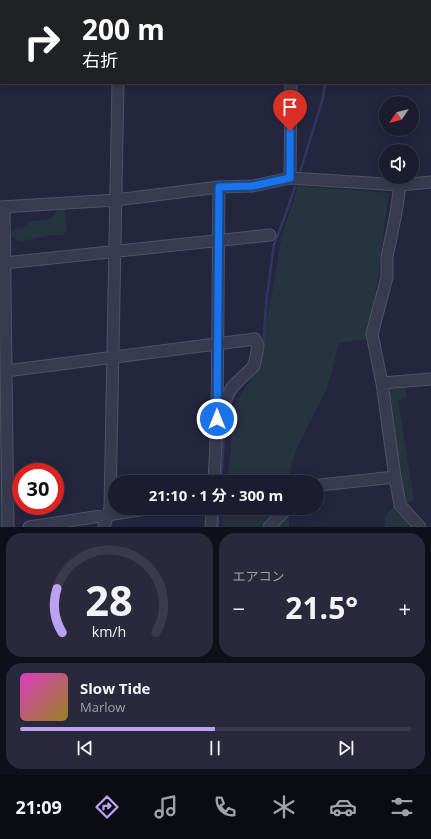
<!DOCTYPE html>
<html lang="ja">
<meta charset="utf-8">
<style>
body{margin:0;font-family:"Open Sans","Noto Sans JP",sans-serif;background:#28293b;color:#f1f3f6;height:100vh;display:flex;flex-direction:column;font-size:15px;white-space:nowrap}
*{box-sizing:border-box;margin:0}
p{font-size:13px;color:#a0a1aa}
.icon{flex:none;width:22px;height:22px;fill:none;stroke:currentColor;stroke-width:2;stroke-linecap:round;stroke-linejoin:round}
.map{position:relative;height:527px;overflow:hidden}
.side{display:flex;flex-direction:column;gap:6px;padding:6px;background:#0f0f1a;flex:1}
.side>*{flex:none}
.top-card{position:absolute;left:0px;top:0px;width:431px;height:84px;box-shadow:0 2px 10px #0003,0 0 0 1px #393a4b;background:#202124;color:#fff;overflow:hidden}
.needle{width:26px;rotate:235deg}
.tools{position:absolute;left:379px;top:96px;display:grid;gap:8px}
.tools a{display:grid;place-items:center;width:40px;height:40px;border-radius:50%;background:#1b1c2f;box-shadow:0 2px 10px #0003,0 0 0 1px #393a4b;font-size:20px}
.speed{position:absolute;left:12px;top:463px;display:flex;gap:8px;font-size:20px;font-weight:700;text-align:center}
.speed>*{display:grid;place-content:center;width:52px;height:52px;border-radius:50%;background:#1b1c2f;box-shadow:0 2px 10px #0003,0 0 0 1px #393a4b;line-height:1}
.speed .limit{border:6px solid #d22;background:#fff;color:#111}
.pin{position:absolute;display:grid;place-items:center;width:34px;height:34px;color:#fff;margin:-41px -17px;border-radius:50% 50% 50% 0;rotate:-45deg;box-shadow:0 0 4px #0007}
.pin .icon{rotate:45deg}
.me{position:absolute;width:44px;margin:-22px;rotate:0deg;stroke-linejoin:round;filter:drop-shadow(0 0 3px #0008)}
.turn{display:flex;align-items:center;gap:14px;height:84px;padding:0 16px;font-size:18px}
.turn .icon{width:52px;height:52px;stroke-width:2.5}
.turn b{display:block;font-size:28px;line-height:34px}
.big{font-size:30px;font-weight:700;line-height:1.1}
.side .tile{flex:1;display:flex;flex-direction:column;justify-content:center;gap:6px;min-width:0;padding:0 14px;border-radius:16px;background:#28293b}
.side .dial{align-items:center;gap:0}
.dial svg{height:104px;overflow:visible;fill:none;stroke:#393a4b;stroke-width:7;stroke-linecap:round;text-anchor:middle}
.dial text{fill:#f1f3f6;stroke:none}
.song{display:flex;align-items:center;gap:12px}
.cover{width:48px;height:48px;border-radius:6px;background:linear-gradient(135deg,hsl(310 70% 55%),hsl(50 70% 35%))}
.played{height:4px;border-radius:2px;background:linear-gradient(90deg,#bca0f2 50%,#393a4b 50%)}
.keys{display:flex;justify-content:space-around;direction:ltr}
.heat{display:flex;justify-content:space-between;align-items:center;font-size:22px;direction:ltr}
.side .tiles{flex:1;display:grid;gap:6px;grid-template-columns:1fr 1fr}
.tile:last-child{grid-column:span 2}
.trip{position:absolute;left:108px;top:475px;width:216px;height:40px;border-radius:20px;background:#1b1c2f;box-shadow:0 2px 10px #0003,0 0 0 1px #393a4b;font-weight:700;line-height:40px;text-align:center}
.menu{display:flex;height:64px;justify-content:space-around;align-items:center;background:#0b0b13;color:#a0a1aa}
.menu .icon{width:28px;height:28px}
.menu .current{color:#bca0f2}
.menu b{font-size:18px;color:#f1f3f6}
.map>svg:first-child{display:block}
</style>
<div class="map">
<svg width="431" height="527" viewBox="0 0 431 527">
<rect width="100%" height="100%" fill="#24263f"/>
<!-- green -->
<path fill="#263440" d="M174,0h112v1h-112z
M298,186l91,7 -13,97 -9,49 -28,4c-4,14 -7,30 -12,44 -11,29 -38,64 -38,95h-62l4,-33 1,-40 25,-40 14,-70 10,-60z
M64,207l3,23 -5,5h-11l-28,6 -6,-1 -7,-6 3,-3 11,-5 5,-4 12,-2 10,-1 7,-11z
M0,246l8,281h-8z
M406,386v11l-8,3 16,101 -13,2 -16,-114z
M398,501l19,26h-33l2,-12z
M224,508h65v19h-67z"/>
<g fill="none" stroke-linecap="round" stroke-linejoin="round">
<!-- stream -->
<path stroke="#333561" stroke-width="2.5" d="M332,1v-1
M300,172l23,-74 2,-15
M263,345l4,-50 7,-51 10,-25 11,-32
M260,363l2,-6v-5
M221,482l4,-61 9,-26 8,-10
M218,527l1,-19"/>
<!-- minor casing -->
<g stroke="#505267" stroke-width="13">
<path id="minor" d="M70,1l1,-1
M126,1v-1
M292,1v-1
M0,71h1
M290,178l1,-95
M400,185l-4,28 -9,44v20l-15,57 10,49 13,94 5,28 20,22
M0,207l116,-7 103,-13 34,-1 37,-8 110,7 31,-3
M4,207l4,320
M5,263l265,-28
M6,371l249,-32 3,7 -4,20 -22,21 -9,17 -6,15
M382,383l49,-4
M214,482l3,-63 2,-232
M317,487l3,-2 75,-8
M29,527l124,-19
M104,527l6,-19 8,-425
M211,527l1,-19
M269,527l19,-19"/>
</g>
<!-- minor -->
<use href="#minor" stroke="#383a4f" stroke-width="11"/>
</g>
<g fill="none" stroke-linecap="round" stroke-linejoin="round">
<!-- route casing -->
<g stroke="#114b97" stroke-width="10">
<path id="route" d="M217,419l2,-232 33,-1 38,-8v-47"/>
</g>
<!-- route -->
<use href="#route" stroke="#1a73e8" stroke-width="7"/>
</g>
</svg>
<div class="tools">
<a><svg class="needle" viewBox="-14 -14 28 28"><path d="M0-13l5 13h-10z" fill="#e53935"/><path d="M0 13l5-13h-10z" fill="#a0a1aa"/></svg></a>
<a><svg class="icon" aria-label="sound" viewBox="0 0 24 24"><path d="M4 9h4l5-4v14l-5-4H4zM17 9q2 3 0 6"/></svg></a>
</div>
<div class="speed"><div class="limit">30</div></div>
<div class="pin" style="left:290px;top:131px;background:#d93025"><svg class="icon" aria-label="arrive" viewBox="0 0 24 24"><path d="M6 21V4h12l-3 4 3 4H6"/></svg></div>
<svg class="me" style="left:217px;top:419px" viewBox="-20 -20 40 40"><circle r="17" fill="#1a73e8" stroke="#fff" stroke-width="3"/><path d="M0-11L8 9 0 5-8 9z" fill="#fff"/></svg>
<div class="trip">21:10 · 1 分 · 300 m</div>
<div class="top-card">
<div class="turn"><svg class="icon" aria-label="right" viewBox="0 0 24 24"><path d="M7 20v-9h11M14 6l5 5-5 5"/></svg><div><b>200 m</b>右折</div></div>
</div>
</div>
<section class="side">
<div class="tiles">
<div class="tile dial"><svg viewBox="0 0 100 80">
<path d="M14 69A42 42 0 1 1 86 69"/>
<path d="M14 69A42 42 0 0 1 10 35" stroke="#bca0f2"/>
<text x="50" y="56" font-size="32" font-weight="700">28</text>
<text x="50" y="72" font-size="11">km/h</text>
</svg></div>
<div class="tile"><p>エアコン</p>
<div class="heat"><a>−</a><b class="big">21.5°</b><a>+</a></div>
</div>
<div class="tile">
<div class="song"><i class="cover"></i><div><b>Slow Tide</b><p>Marlow</p></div></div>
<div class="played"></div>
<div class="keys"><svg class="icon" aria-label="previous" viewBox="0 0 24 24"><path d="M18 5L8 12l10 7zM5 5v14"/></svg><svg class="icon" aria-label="pause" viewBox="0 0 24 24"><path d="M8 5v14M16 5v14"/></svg><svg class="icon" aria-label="next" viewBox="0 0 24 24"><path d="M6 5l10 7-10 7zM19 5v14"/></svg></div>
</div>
</div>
</section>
<nav class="menu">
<b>21:09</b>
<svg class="icon current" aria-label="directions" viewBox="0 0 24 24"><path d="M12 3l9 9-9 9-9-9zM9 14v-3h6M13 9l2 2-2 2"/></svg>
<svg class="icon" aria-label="music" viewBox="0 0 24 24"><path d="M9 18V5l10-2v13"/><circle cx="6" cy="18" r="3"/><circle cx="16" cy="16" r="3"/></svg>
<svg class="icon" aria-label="phone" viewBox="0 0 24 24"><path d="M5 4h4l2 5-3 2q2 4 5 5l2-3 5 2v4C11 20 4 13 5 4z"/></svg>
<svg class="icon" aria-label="climate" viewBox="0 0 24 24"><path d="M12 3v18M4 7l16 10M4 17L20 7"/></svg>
<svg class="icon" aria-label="car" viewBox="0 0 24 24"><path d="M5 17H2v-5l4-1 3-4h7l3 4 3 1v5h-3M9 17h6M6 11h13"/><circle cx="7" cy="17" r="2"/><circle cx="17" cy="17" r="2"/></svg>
<svg class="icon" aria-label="filters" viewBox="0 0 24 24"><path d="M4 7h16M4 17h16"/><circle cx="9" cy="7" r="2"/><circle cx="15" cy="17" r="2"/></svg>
</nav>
